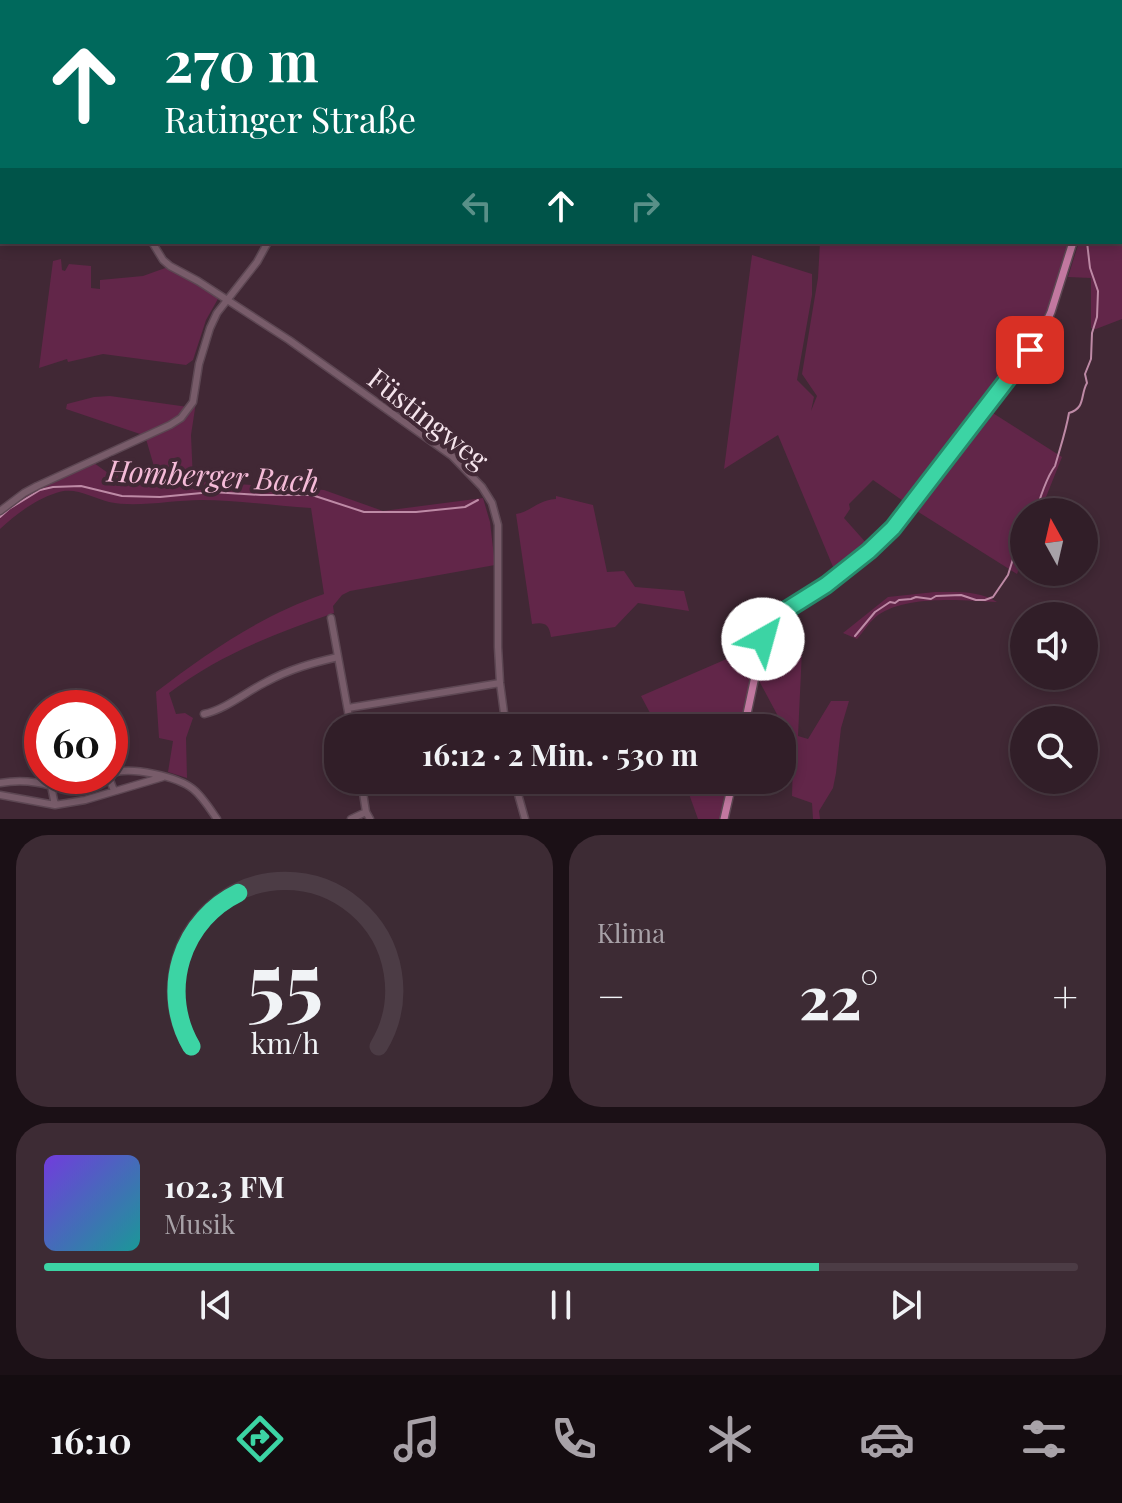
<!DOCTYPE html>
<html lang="de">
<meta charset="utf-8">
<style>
body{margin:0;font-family:"Playfair Display",serif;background:#3d2b34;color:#f1f3f6;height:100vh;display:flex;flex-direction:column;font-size:30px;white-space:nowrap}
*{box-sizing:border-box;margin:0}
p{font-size:26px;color:#a8a2a8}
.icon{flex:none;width:44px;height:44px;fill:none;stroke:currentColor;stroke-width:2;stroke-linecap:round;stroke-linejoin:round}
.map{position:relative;height:819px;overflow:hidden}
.details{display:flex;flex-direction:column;gap:16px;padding:16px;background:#1b1016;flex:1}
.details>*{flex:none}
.top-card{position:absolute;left:0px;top:0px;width:1122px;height:244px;box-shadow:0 4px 12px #0003,0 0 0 2px #4c3c45;background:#00695c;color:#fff;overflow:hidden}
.needle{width:52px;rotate:352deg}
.fabs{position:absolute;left:1010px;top:498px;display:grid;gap:16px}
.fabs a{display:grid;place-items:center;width:88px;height:88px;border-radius:50%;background:#311e28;box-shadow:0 4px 12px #0003,0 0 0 2px #4c3c45;font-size:40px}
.speed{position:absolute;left:24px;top:690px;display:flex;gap:16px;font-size:40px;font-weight:700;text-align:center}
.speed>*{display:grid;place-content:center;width:104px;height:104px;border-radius:50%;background:#311e28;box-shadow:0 4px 12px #0003,0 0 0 2px #4c3c45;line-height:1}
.speed .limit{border:12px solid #d22;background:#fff;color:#111}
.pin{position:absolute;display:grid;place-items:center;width:68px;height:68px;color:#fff;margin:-34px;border-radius:16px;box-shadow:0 4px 12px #0006}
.me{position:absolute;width:88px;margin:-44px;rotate:38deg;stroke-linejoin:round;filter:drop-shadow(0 0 6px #0008)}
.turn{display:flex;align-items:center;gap:28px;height:168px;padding:0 32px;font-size:36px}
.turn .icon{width:104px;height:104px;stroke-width:2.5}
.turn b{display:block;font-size:56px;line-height:68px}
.lanes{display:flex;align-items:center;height:76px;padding:0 32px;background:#0003;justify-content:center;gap:40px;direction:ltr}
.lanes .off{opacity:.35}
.big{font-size:60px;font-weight:700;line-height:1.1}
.details .card{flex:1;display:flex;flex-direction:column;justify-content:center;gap:12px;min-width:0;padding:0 28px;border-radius:32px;background:#3d2b34}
.details .dial{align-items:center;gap:0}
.dial svg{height:208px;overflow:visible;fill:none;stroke:#4c3c45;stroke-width:7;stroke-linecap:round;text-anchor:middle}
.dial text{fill:#f1f3f6;stroke:none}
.song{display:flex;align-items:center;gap:24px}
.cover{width:96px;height:96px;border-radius:12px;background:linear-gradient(135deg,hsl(260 70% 55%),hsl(180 70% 35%))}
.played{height:8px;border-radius:4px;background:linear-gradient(90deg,#3cd4a4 75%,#4c3c45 75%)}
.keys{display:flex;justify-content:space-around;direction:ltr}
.heat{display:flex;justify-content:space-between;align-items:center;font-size:44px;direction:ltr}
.details .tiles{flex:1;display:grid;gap:16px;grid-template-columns:1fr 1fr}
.card:last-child{grid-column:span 2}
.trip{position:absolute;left:324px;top:714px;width:472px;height:80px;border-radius:32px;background:#311e28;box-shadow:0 4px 12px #0003,0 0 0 2px #4c3c45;font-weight:700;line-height:80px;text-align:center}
.tab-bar{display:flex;height:128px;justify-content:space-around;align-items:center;background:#140c10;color:#a8a2a8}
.tab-bar .icon{width:56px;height:56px}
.tab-bar .selected{color:#3cd4a4}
.tab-bar b{font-size:36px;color:#f1f3f6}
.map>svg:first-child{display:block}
</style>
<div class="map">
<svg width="1122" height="819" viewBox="0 0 1122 819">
<rect width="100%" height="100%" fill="#412835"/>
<!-- green -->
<path fill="#622649" d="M0,0h163l-3,2h-158v201h-2z
M1122,127v192l-26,10 -5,-1v-50l-23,-1 11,-35h41v-114z
M820,242h250l-21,69 -14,29 -126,165 -36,-25 -24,24 1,5 -6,9 24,27 -32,29 -58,-139 -54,34 28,-214 60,19v21l-15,85 17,17 -3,14 6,-15 -15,-22 16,-96z
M61,259l1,11 3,1 4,-7 22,2v22l9,1v-9l43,-4 25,-9 51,30 -13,23 -13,40 -7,5 -83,-11 -35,8 -1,-3 -28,9 14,-107z
M110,396l78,11 -9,10 -36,18 -77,-26 1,-5 27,-7z
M196,402l-5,33 2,46 131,9 59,21 100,-13 7,24 5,43 -145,26 -8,4 -9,11 1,7c-59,21 -114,41 -165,80l7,21 9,-1 8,5 -7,20 1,40 -19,-6 5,-31 -14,-3 -3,-46c52,-40 106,-77 168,-98l-13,-86c-37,-2 -74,-8 -110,-8 -28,0 -65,8 -92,2 -17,-4 -34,-16 -53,-9 -20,6 -41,22 -56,36v-17l24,-18 70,-31 14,10 50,7 -12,-41 38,-21z
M988,410l74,47 -22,55h-16v43l-7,19 -105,-66z
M556,496l37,9 14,67 17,-1 11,16 49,4 5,20 -51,-8 -23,24 -64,10c-2,-13 -6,-15 -19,-13l-16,-110c17,-3 21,-14 40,-15z
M935,592c20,0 44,-2 62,10 -35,-2 -90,-7 -119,13 -8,6 -14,16 -21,24l-14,-6 45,-36z
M768,632l34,18 -4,86 10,3 23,-38h18l-8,27 -5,45 -3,15 -14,23 1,8h-7l-1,-16 -20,-7 1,-32 -14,-46 -22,-41z
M759,645l-19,83h-82l-17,-32z
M684,780h44l-8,39h-22z"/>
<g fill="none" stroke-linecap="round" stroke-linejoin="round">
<!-- stream -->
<path stroke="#be8aa6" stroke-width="2" d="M155,2l2,-2
M1037,512c1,-11 11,-37 18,-46 5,-18 11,-35 14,-53 17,-5 11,-18 18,-30l-2,-9 6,-15 1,-26 5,-16 1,-26 -8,-23 -3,-26
M0,517l9,-8 31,-19 13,-3 28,-1 41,10 38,1 52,-5 49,3h51l52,17h52l49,-5 13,-7
M855,636l20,-24 15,-10 5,1 4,-3 12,-1 5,-2 15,2 5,-3 25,-1 15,5h9l8,-3 15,-22 5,-16 11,-18"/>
<!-- minor casing -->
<g stroke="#5d4753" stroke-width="9">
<path id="minor" d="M423,2l2,-2
M0,202h2
M152,242l11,18 7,6 28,15 91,59 163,116 30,31 10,16 6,22v122l2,36 6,45
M0,511l24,-18 13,-7 133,-61 11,-7 12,-16 6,-38 11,-36 7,-15 40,-51 11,-20
M331,618l20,110
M348,708l152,-25
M204,714c22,-5 42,-22 62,-32 24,-13 46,-19 72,-25
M361,780l5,32 4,7
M514,780l11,39
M0,783c17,-3 35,-2 51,3l4,19
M114,791l-4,-11 3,-7c18,-7 65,4 80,16 9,7 17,20 24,30
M0,795l55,10 30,-5 78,-23
M351,819l15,-7"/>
</g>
<!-- major casing -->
<g stroke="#5d4753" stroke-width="10">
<path id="major" d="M1118,2l1,-2
M744,728l19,-89c2,-8 5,-15 12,-21 11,-11 28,-17 42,-26 34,-23 66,-51 91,-83l130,-169 13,-28 22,-70
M724,819l9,-39"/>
</g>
<!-- minor -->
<use href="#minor" stroke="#785c6a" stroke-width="6"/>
<!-- major -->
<use href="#major" stroke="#c278a0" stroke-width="7"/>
</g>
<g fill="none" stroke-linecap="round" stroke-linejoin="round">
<!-- route casing -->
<g stroke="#278a6b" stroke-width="20">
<path id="route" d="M763,639l4,-11 8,-11 51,-32 43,-34 24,-23 137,-178"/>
</g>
<!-- route -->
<use href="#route" stroke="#3cd4a4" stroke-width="14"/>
</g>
<g text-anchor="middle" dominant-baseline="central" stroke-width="8" stroke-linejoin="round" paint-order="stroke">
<!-- street labels -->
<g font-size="28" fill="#f5e4ec" stroke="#412835">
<text transform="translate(429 418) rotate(38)">Füstingweg</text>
</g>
<!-- water labels -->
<g font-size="30" font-style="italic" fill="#f5bbd8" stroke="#412835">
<text transform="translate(213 475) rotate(3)">Homberger Bach</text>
</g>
</g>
</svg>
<div class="fabs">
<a><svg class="needle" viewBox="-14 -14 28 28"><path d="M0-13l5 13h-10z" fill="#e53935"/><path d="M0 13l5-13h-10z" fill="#a8a2a8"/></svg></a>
<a><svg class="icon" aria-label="sound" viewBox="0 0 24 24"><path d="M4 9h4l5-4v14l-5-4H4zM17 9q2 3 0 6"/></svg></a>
<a><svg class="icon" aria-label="search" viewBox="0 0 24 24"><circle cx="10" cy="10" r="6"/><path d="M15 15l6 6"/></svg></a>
</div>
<div class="speed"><div class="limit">60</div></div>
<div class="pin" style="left:1030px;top:350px;background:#d93025"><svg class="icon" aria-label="arrive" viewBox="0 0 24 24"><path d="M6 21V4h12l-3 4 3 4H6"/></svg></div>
<svg class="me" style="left:763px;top:639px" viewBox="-20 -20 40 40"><circle r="19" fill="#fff"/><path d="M0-13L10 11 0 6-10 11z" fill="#3cd4a4"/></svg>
<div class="trip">16:12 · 2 Min. · 530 m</div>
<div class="top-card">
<div class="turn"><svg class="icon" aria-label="ahead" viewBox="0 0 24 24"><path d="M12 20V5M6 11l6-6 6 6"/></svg><div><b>270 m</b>Ratinger Straße</div></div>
<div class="lanes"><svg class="icon off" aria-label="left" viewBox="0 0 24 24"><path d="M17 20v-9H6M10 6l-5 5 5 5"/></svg><svg class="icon" aria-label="ahead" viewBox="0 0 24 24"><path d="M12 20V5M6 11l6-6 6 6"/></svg><svg class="icon off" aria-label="right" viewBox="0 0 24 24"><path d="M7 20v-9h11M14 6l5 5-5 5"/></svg></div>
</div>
</div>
<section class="details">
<div class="tiles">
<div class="card dial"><svg viewBox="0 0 100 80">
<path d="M14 69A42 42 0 1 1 86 69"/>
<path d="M14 69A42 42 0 0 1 32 10" stroke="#3cd4a4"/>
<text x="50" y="56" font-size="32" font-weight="700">55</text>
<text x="50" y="72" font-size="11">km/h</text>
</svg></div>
<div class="card"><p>Klima</p>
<div class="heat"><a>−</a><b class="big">22°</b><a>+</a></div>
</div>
<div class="card">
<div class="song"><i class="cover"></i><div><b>102.3 FM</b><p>Musik</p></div></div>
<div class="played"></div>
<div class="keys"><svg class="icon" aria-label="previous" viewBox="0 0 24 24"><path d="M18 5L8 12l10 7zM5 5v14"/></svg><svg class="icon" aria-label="pause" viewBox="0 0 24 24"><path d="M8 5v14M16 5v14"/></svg><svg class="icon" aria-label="next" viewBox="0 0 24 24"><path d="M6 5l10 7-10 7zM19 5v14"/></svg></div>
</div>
</div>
</section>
<nav class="tab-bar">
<b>16:10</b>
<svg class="icon selected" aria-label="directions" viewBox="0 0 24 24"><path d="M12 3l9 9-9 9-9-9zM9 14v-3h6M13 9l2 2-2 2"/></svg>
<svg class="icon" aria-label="music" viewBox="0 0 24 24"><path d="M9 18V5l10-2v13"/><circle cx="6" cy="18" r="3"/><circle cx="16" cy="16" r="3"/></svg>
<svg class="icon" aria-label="phone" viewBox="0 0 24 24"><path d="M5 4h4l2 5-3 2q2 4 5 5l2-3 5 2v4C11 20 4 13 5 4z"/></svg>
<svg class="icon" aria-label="climate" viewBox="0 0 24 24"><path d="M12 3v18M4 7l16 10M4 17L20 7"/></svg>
<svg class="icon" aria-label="car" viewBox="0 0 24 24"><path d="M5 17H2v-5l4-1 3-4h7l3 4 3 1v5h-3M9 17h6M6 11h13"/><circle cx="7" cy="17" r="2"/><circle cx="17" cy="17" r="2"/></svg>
<svg class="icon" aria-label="filters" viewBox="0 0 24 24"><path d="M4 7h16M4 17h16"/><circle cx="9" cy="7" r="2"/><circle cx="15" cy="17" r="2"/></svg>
</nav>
